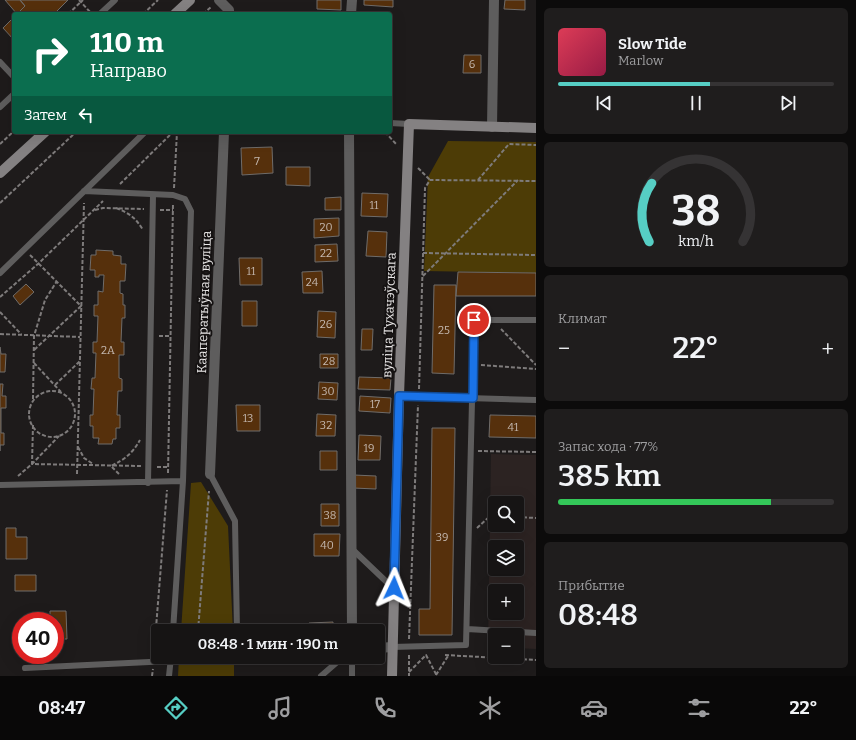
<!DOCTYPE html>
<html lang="ru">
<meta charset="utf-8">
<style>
body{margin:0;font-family:Bitter,serif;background:#1f1d1d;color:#f1f3f6;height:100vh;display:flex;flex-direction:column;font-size:15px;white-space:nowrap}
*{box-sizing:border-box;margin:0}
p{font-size:13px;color:#9e9ea0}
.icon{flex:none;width:22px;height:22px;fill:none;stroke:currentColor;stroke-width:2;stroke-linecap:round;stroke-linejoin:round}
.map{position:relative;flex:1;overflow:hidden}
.details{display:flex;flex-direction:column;gap:8px;padding:8px;background:#0c0b0b;width:320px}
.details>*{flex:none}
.hud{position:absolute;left:12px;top:12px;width:380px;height:122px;border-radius:4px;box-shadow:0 4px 16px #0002,0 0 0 1px #353334;background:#0b6e4f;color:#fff;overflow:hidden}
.fabs{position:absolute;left:488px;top:496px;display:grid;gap:8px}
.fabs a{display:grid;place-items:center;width:36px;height:36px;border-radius:4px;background:#161414;box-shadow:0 4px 16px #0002,0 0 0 1px #353334;font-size:20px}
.speed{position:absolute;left:12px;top:612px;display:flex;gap:8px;font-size:20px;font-weight:700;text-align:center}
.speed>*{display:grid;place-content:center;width:52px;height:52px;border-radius:50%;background:#161414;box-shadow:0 4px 16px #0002,0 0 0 1px #353334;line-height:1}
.speed .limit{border:6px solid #d22;background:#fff;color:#111}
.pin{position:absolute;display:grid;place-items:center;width:34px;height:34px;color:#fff;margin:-17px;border:2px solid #fff;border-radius:50%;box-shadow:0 1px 4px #0007}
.me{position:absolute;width:44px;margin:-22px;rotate:2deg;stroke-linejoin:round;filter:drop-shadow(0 0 3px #0008)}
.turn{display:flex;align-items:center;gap:14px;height:84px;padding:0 12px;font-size:18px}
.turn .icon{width:52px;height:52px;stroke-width:2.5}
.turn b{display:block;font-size:28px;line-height:34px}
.then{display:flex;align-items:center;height:38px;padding:0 12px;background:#0003;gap:8px;font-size:15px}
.big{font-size:30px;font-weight:600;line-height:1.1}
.details .widget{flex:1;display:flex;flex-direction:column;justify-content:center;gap:6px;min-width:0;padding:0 14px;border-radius:6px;background:#1f1d1d}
.details .dial{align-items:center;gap:0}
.dial svg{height:104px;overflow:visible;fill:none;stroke:#353334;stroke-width:7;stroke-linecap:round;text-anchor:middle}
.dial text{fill:#f1f3f6;stroke:none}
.song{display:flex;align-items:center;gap:12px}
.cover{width:48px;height:48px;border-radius:6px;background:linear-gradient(135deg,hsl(350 70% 55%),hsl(340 70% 35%))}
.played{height:4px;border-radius:2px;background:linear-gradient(90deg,#56cec4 55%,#353334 55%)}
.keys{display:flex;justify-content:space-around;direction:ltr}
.heat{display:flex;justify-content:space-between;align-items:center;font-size:22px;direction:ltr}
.charge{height:6px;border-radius:3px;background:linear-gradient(90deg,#34c759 77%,#353334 0)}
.trip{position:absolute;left:151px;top:624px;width:234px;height:40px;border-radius:4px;background:#161414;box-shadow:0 4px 16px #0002,0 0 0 1px #353334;font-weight:600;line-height:40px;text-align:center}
.tab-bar{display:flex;height:64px;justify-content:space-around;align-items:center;background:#090808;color:#9e9ea0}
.tab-bar .icon{width:28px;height:28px}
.tab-bar .current{color:#56cec4}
.tab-bar b{font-size:18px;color:#f1f3f6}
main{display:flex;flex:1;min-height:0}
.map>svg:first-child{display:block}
</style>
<main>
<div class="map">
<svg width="536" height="676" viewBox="0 0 536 676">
<rect width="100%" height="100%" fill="#1e1b1b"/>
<!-- built -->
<path fill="#2c2322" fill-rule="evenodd" d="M491,454l45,1v194l-19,-1v-13h-22v12h-7zM495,503h22v22h-22zM495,547h22v22h-22zM495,591h22v22h-22z"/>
<!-- green -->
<path fill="#4d3c06" d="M448,141l88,1v131l-112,-2 4,-94z
M201,482l27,44 5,105h-52l10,-148z
M179,657h55v19h-56z"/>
<!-- building -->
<path fill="#56300c" stroke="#6f6c6a" d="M5,0h15l5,6 -8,8z
M20,0h48l-14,14h-37l8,-8z
M317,0h24v10l-24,-1z
M364,0h29v7l-29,-2z
M505,0h20v10l-21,-1z
M14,17v23l-11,-12z
M464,55h17v18h-18z
M272,147l1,26 -31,2 -1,-27z
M286,167h24v19l-24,-1z
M362,193l26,1 -1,23 -26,-1z
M341,197v13h-16v-12z
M339,218v18l-25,2v-19z
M368,231l19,1 -1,25 -20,-1z
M337,244l1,17 -23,1v-17z
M96,250l17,1v4l8,1v8h5l-1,17h-5v12l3,1v11h2v13h-3l-1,24h3v13h-5v23l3,1v12h-4l-1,24h3v13h-4v11h-3l-1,5h-14l1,-6h-6v-12h-3v-11h3l1,-26h-3l1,-11h3l1,-25h-3v-11h4l1,-26h-4v-11h4v-14l5,1 1,-17h-5v2h-4v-7h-5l1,-15h5z
M239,258h23v27h-22z
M322,271l1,22h-20l-1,-21z
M458,272l78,1v23h-80z
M26,284l8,8 -14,13 -7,-9z
M434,285h22l-2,89 -22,-1z
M242,301h15v25h-15z
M318,311l18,1 -1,26 -18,-1z
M362,329h11l-1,21h-11z
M0,347l1,7h5l-1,18h-5z
M320,354h18v14h-18z
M359,377l32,1 -1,12 -32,-1z
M319,382l19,1 -1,17 -19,-1z
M0,384h3l-1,12h4v12h-5v25h3v12h-4v6z
M360,396l31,2 -1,15 -31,-2z
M236,405h24v26h-23z
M317,414l19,1 -1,21h-19z
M490,415l46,1v22l-47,-1z
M432,428h23l-3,207h-33v-26h11z
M359,435l22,1 -1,24h-22z
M320,451h17v19h-17z
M354,475l22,1v13l-23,-1z
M321,504h18v22h-18z
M6,528h10v9h11v22h-21z
M314,534h26l-1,22h-25z
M15,575h21v16h-21z
M50,611h16l1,28h-12v-18h-5z
M333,622v9h-23l-1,-8z"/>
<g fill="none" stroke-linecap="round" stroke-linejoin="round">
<!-- path -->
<path stroke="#7e7b7b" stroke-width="2" stroke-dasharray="4 2" stroke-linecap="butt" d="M79,0l12,13
M68,14l15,-14
M143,14l15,-14
M203,14l8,-7
M385,132l12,13
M0,144l14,-13
M418,168l12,12
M478,180l31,-36 27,1
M120,184l53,-52
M174,188l3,-56
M0,203l76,-71
M116,208c13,5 20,10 27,22
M95,210l8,-2 41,1
M160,210h13
M423,253l113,2
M30,255l51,51 -47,44
M423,276l95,-96
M0,297l39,-34 64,-62
M0,312l21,22
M501,329l35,36
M0,334l80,3
M159,336h12
M34,363l27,29
M481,365l55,4
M55,385l25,-24
M419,389l6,-201 5,-8 106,1
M29 414a23 23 0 1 1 46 0a23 23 0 1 1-46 0Z
M33,399l1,-63 11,-36 12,-19
M33,425l-1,39 109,2
M78,447l6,11 9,6
M478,451l58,1
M157,467h11
M168,473l5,-269
M77,474l7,-271
M119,474l-8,-8c14,-7 21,-12 29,-26
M18,476l14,-12 27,-28
M517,517l19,1
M477,528l13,-12h5
M198,631l11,-140
M409,639l9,-234
M154,653l13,-163
M409,655v21
M445,655l91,5
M179,661h6l3,-4
M409,672l17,-17 11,21
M436,675l12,-19
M152,676l1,-7"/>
<!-- lane -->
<path stroke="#5e5d5d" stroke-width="6" d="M100,14l15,-14
M0,62l14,15
M0,107l14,-13
M390,123l19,1
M84,191l89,4 12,4 6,12 -8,270 -10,150
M0,273l145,-141
M399,396l137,4
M210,474l25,47 2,110
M148,483l5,-288
M0,485l183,-4
M352,549l41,39
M467,629l69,4
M392,647l74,-2 8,-325h62
M25,668l145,-7
M169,676l2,-19
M321,676l22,-19
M352,676v-19"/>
<!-- street -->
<path stroke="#5e5d5d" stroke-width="10" d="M219,0l10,10v4
M351,14l1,-14
M492,127l2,-127
M349,132l3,499
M210,474l14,-342
M378,648l14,-1"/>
<!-- secondary -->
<path stroke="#848182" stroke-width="10" d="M175,14l15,-14
M0,173l45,-41
M392,676l7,-280 10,-272 127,4"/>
</g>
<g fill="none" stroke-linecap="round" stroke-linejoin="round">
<!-- route casing -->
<g stroke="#114b97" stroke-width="10">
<path id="route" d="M394,588l5,-192 74,2 1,-78"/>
</g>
<!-- route -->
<use href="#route" stroke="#1a73e8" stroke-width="7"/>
</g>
<g text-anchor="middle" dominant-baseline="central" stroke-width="4" stroke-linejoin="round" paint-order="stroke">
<!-- number labels -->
<g font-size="11" fill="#c4b8b0">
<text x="472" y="64">6</text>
<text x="257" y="161">7</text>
<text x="374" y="205">11</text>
<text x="326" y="227">20</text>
<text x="326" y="253">22</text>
<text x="251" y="271">11</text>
<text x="312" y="282">24</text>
<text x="326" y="324">26</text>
<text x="444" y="330">25</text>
<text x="108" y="350">2А</text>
<text x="329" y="361">28</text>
<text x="328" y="391">30</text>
<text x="375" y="404">17</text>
<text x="248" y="418">13</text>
<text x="326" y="425">32</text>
<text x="513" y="427">41</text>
<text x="369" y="448">19</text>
<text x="330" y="515">38</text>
<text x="442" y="537">39</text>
<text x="327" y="545">40</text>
</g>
<!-- street labels -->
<g font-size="13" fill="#e8e6e6" stroke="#151212">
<text transform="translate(204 302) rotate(-88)">Кааператыўная вуліца</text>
<text transform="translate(389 315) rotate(-88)">вуліца Тухачэўскага</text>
</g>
</g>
</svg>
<div class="fabs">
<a><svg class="icon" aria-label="search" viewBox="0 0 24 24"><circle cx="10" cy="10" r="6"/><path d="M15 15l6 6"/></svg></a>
<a><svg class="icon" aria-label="layers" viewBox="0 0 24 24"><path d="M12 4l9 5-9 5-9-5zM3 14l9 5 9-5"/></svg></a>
<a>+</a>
<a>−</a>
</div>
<div class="speed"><div class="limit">40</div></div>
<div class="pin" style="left:474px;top:320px;background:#d93025"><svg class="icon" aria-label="arrive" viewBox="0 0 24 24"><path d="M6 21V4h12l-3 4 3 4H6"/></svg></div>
<svg class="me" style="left:394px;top:588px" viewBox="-20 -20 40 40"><path d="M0-17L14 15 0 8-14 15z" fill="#1a73e8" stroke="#fff" stroke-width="4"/></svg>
<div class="trip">08:48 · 1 мин · 190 m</div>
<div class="hud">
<div class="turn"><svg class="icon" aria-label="right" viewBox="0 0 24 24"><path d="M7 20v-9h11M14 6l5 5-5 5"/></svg><div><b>110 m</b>Направо</div></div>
<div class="then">Затем<svg class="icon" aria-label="left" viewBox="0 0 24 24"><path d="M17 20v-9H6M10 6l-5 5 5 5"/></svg></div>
</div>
</div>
<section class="details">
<div class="widget">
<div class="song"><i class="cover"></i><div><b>Slow Tide</b><p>Marlow</p></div></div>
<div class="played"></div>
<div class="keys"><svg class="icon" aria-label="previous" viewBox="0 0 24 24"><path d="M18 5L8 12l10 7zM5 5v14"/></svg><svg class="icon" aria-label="pause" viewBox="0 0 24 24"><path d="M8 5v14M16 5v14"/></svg><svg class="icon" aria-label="next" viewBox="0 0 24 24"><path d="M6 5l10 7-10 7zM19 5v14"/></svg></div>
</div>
<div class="widget dial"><svg viewBox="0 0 100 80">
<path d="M14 69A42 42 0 1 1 86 69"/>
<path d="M14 69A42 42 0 0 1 16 24" stroke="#56cec4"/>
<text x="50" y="56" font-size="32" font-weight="700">38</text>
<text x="50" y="72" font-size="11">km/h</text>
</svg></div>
<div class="widget"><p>Климат</p>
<div class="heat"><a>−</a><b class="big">22°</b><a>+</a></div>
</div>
<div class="widget"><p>Запас хода · 77%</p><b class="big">385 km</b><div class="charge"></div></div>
<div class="widget"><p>Прибытие</p><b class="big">08:48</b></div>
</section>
</main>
<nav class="tab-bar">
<b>08:47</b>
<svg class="icon current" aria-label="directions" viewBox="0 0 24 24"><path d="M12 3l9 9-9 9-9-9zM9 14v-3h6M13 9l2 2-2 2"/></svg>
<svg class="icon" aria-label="music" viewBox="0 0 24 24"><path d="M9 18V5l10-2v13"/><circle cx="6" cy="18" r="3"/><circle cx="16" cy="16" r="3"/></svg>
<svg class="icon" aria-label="phone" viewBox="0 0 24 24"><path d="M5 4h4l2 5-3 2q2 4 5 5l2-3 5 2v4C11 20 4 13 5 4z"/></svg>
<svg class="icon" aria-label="climate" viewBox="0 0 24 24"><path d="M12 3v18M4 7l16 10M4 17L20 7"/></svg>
<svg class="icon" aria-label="car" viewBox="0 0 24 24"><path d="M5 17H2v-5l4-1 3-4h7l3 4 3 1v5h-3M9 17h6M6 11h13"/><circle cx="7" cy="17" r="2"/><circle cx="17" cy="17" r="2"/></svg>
<svg class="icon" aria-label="filters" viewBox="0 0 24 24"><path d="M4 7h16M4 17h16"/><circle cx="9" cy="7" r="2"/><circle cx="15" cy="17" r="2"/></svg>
<b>22°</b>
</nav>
